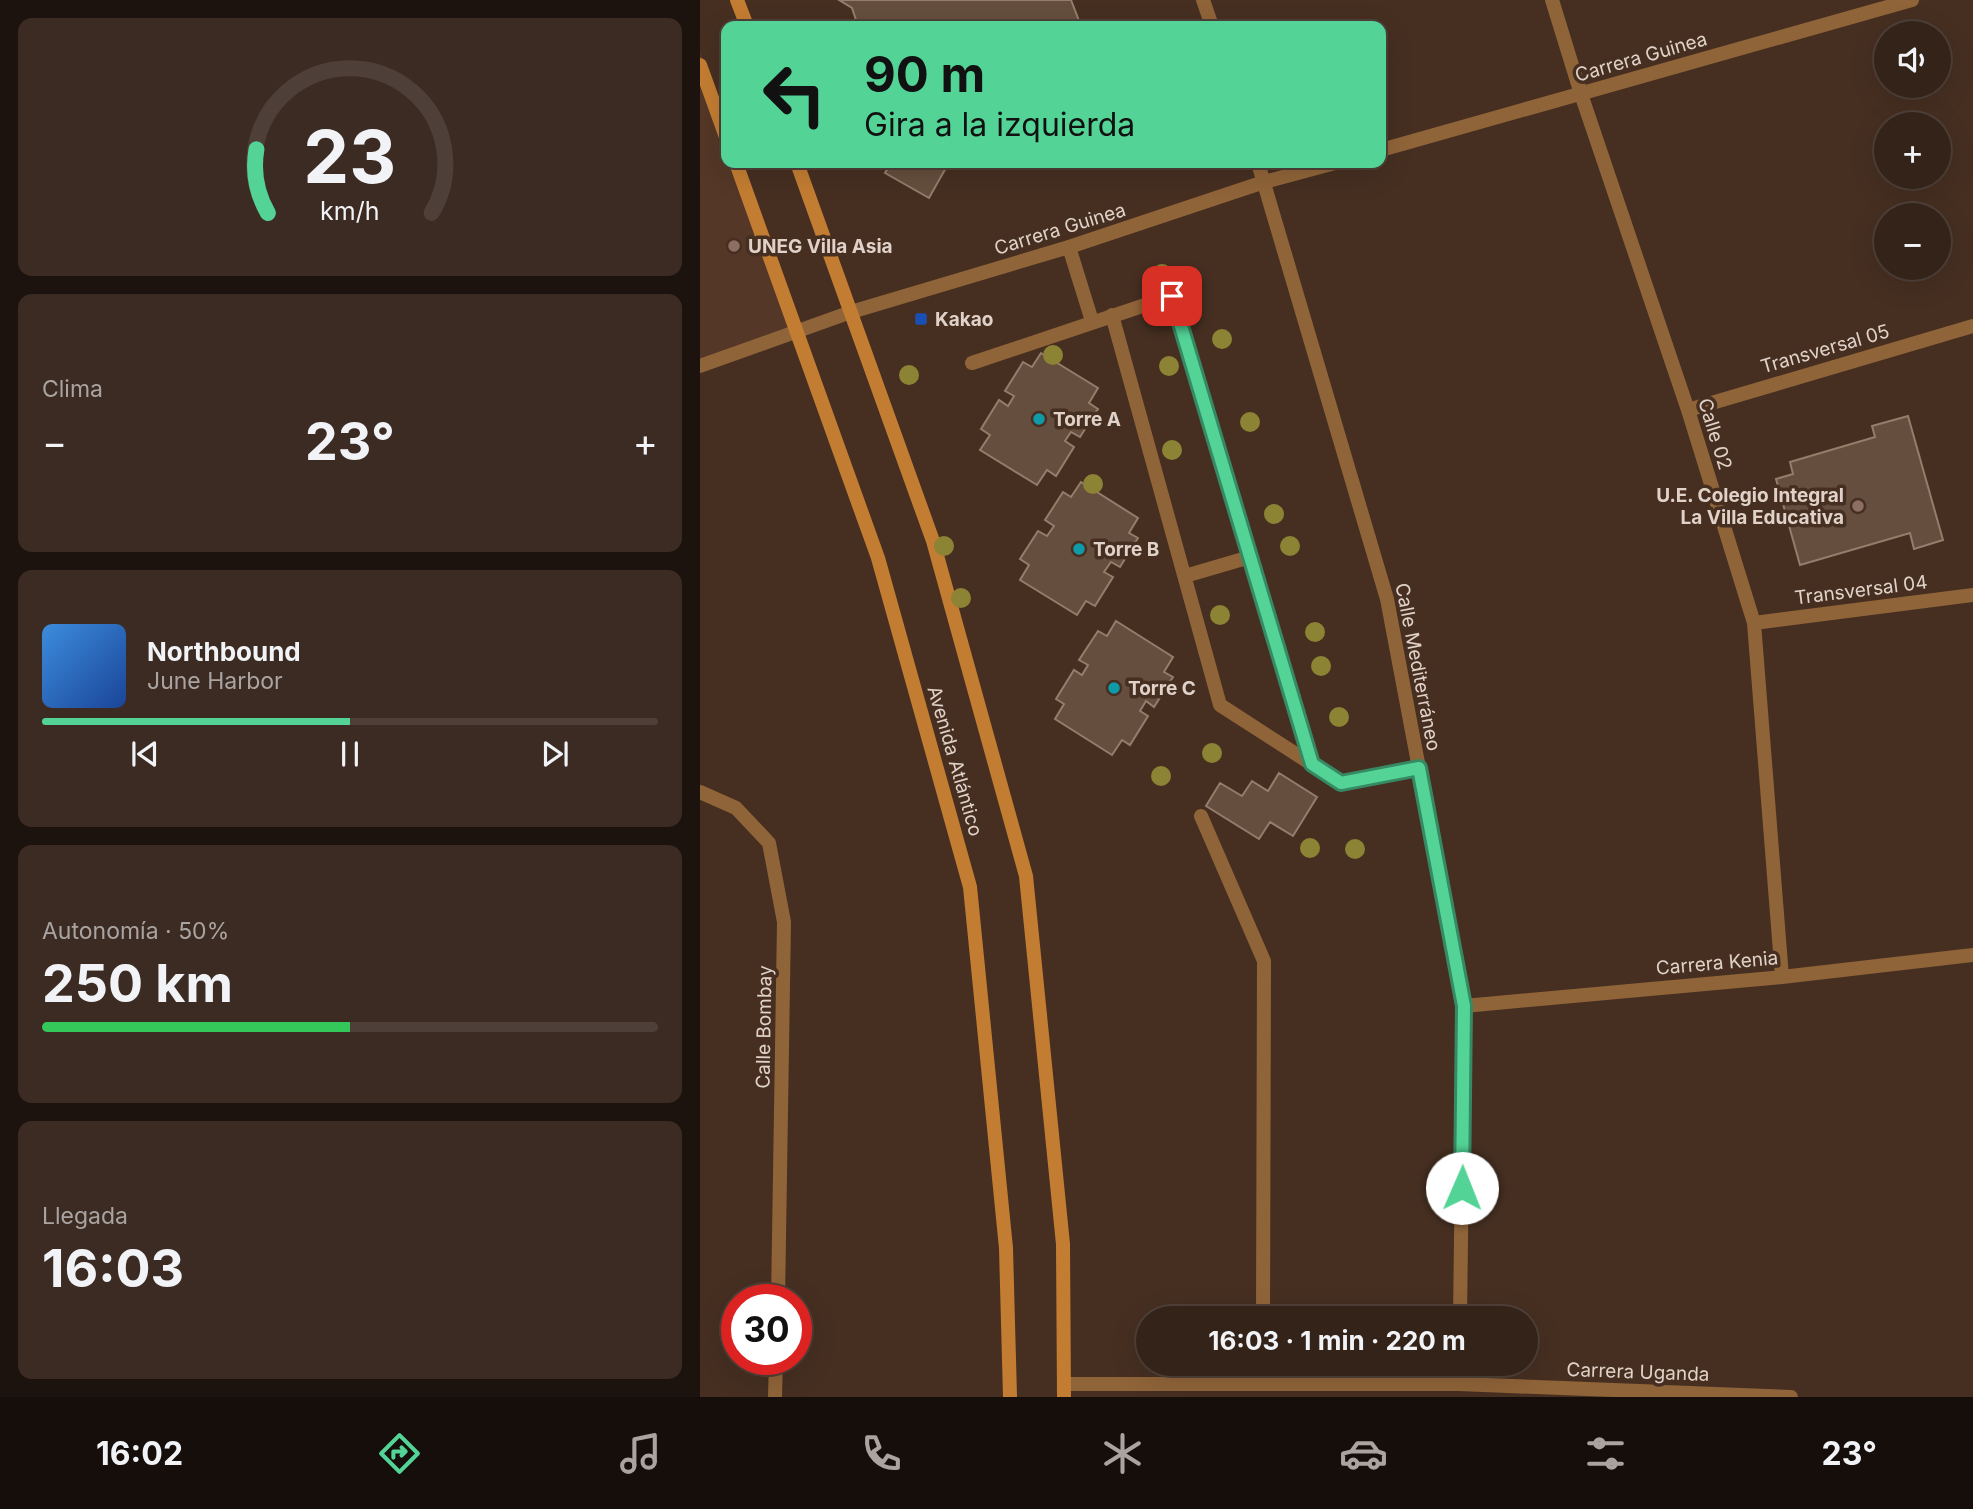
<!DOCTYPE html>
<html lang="es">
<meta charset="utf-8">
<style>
body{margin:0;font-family:Inter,sans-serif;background:#3c2b22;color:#f1f3f6;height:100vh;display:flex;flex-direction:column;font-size:26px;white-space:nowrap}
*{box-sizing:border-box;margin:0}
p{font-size:23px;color:#a9a4a2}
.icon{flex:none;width:38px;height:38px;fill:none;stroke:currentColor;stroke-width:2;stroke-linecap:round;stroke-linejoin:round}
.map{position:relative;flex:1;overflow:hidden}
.panel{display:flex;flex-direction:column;gap:18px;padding:18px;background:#1d130e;width:700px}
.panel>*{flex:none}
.guide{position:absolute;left:21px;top:21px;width:665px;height:147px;border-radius:14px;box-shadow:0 7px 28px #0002,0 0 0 2px #4e4038;background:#53d396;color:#111;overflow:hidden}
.fabs{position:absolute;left:1174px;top:21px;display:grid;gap:14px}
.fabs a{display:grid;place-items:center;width:77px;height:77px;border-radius:50%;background:#342319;box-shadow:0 7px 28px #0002,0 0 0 2px #4e4038;font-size:35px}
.speed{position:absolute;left:21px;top:1284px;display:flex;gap:14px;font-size:35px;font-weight:700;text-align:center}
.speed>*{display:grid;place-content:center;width:91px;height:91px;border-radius:50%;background:#342319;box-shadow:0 7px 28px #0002,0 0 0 2px #4e4038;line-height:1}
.speed .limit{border:10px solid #d22;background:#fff;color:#111}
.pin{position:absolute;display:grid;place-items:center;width:60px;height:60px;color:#fff;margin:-30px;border-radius:14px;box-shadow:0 4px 10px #0006}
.me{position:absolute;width:77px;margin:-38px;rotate:1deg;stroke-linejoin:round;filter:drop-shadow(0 0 5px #0008)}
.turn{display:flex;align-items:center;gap:24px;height:147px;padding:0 28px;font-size:32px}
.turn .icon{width:91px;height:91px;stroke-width:2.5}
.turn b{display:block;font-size:49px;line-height:60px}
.big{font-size:52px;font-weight:700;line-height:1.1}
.panel .card{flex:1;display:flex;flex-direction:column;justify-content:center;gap:10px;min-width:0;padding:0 24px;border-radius:14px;background:#3c2b22}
.panel .dial{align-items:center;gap:0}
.dial svg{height:182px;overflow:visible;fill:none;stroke:#4e4038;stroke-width:7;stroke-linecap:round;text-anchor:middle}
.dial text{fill:#f1f3f6;stroke:none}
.song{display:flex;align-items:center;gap:21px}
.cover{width:84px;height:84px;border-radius:10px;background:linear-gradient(135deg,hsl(210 70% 55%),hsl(220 70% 35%))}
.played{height:7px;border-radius:4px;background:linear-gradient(90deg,#53d396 50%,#4e4038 50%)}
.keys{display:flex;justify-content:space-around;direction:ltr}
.heat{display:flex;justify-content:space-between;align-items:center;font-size:38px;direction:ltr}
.charge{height:10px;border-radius:5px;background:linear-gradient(90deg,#34c759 50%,#4e4038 0)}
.trip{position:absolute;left:436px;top:1306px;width:402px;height:70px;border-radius:35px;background:#342319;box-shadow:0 7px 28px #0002,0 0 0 2px #4e4038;font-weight:700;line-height:70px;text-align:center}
.tab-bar{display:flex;height:112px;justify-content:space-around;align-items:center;background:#150e0a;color:#a9a4a2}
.tab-bar .icon{width:49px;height:49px}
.tab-bar .current{color:#53d396}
.tab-bar b{font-size:32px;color:#f1f3f6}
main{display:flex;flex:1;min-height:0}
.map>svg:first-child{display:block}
</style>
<main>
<section class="panel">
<div class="card dial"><svg viewBox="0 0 100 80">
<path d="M14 69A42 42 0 1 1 86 69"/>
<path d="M14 69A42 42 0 0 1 9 41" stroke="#53d396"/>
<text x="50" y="56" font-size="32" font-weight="700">23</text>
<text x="50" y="72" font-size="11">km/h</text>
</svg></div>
<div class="card"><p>Clima</p>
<div class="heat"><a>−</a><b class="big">23°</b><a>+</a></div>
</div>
<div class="card">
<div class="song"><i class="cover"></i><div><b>Northbound</b><p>June Harbor</p></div></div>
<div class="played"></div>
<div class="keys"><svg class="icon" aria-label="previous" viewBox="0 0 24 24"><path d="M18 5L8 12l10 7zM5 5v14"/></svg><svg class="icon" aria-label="pause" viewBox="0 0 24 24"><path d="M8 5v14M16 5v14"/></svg><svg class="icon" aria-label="next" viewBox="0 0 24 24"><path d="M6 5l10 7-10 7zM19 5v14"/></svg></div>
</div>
<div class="card"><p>Autonomía · 50%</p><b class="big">250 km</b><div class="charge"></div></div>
<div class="card"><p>Llegada</p><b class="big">16:03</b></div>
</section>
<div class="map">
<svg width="1273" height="1397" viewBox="0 0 1273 1397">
<rect width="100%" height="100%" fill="#462f21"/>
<!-- built -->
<path fill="#543726" d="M0,51l26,76v36h13l58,167 -97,33z"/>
<!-- building -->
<path fill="#654e3d" stroke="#957d6b" stroke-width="2" d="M139,0h232l10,26h-223l-6,-18z
M191,163h65l-9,3 -18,32 -44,-25z
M341,353l57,35 -9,15 9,6 -18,28 -9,-5 -6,9 9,6 -18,29 -9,-6 -10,15 -57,-35 10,-15 -9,-6 18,-29 9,6 6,-10 -9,-5 18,-29 9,5z
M1208,416l35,124 -29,9 -4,-16 -110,32 -24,-86 17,-5 -3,-12 85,-25 -3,-11z
M381,482l57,36 -9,15 9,5 -18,29 -9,-5 -7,10 9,5 -18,29 -9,-5 -9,14 -57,-35 9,-15 -9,-6 18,-28 9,5 7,-10 -9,-6 18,-28 8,5z
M416,621l57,36 -9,15 9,5 -19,30 -8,-6 -6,10 8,5 -18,29 -8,-5 -10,15 -57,-36 9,-15 -8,-5 18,-29 8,5 6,-10 -9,-5 19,-29 9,5z
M579,773l38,24 -24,39 -23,-14 -11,17 -53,-33 14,-23 22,13 10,-15 16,10z"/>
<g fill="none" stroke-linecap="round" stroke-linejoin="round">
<!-- service -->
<path stroke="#906439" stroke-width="14" d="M369,247l23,74
M412,315l108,390 121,78 78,-15
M272,363l200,-67 140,468
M485,576l65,-19"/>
<!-- minor -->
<path stroke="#906439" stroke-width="14" d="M503,0l9,26
M852,0l29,94 107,316 66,213 28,354
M681,150l531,-150
M558,163l129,436 77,407 -4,312
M0,366l151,-54 218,-65 195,-65 71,-19
M988,410l285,-84
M1054,623l219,-28
M0,792l36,16 33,35 15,79 -6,378
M501,816l63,145 -1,357
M764,1006l318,-29 191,-22
M563,1383v-20
M364,1384h395l332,13
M759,1384v-21
M75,1397l1,-37"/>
<!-- secondary -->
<path stroke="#c37d32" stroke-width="14" d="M37,0l10,26
M0,65l26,72
M36,163l142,395 92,329 36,361 4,149
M97,163l136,378 93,335 37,368 1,153"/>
</g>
<!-- trees -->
<g fill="#8c8334">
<circle cx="462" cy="274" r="10"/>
<circle cx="522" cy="339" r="10"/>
<circle cx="353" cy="355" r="10"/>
<circle cx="469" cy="366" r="10"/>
<circle cx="209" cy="375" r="10"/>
<circle cx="550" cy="422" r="10"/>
<circle cx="472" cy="450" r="10"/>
<circle cx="393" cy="484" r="10"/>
<circle cx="574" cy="514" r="10"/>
<circle cx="244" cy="546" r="10"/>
<circle cx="590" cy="546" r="10"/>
<circle cx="261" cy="598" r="10"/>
<circle cx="520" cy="615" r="10"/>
<circle cx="615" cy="632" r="10"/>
<circle cx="621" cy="666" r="10"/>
<circle cx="639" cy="717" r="10"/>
<circle cx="512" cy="753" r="10"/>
<circle cx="461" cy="776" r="10"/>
<circle cx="610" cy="848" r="10"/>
<circle cx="655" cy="849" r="10"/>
</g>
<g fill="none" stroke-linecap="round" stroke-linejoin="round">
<!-- route casing -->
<g stroke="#368962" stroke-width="18">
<path id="route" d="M472,296l140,468 29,19 78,-15 45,238 -2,182"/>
</g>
<!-- route -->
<use href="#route" stroke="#53d396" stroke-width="12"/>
</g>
<!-- markers -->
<g fill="#8d6e63" stroke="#462f21" stroke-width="2.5">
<circle cx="34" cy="246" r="7"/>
<circle cx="1158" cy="506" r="7"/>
</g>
<rect fill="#1a4fb4" stroke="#462f21" stroke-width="2.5" x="214" y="312" width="14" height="14" rx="3.5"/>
<g fill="#0f9aa8" stroke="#462f21" stroke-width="2.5">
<circle cx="339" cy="419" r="7"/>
<circle cx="379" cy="549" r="7"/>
<circle cx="414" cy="688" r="7"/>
</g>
<g text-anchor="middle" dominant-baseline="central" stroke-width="7" stroke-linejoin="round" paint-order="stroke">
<!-- street labels -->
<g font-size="19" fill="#e1d2c9" stroke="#462f21">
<text transform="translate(941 57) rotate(-16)">Carrera Guinea</text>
<text transform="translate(360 229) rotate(-17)">Carrera Guinea</text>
<text transform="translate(1125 349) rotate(-16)">Transversal 05</text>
<text transform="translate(1015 434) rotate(73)">Calle 02</text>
<text transform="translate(1161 590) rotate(-7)">Transversal 04</text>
<text transform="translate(718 667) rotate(79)">Calle Mediterráneo</text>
<text transform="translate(255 761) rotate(74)">Avenida Atlántico</text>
<text transform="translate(1017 963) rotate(-5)">Carrera Kenia</text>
<text transform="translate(64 1027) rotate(-89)">Calle Bombay</text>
<text transform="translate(938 1372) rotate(2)">Carrera Uganda</text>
</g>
<!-- poi labels -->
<g font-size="19" font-weight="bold" fill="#e1d2c9" stroke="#462f21" text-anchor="start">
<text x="48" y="246">UNEG Villa Asia</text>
<text x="235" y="319">Kakao</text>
<text x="353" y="419">Torre A</text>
<text x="1144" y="495" text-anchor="end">U.E. Colegio Integral<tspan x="1144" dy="22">La Villa Educativa</tspan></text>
<text x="393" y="549">Torre B</text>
<text x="428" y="688">Torre C</text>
</g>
</g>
</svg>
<div class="fabs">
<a><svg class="icon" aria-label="sound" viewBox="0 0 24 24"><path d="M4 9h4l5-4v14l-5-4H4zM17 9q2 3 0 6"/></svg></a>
<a>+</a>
<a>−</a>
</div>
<div class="speed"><div class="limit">30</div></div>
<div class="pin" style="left:472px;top:296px;background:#d93025"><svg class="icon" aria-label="arrive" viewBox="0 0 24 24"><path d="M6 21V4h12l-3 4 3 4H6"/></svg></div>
<svg class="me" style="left:762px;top:1188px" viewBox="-20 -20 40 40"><circle r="19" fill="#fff"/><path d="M0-13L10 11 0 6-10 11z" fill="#53d396"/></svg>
<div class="trip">16:03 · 1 min · 220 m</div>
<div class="guide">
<div class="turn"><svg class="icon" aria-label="left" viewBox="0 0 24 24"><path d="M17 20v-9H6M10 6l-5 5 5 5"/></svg><div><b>90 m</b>Gira a la izquierda</div></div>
</div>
</div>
</main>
<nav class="tab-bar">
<b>16:02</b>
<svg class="icon current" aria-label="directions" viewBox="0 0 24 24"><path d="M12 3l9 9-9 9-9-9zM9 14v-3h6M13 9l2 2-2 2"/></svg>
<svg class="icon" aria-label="music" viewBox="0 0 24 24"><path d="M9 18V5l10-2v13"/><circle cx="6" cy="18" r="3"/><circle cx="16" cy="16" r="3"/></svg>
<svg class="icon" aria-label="phone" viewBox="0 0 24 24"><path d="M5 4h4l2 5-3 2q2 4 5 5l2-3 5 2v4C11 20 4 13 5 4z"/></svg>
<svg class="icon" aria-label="climate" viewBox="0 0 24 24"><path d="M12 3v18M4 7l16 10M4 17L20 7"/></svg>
<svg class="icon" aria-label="car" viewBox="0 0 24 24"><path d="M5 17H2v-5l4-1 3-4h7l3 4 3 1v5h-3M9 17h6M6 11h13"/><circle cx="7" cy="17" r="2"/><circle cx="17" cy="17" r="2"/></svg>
<svg class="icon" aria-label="filters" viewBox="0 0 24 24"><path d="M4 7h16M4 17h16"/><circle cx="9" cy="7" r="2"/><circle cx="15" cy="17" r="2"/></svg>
<b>23°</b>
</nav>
